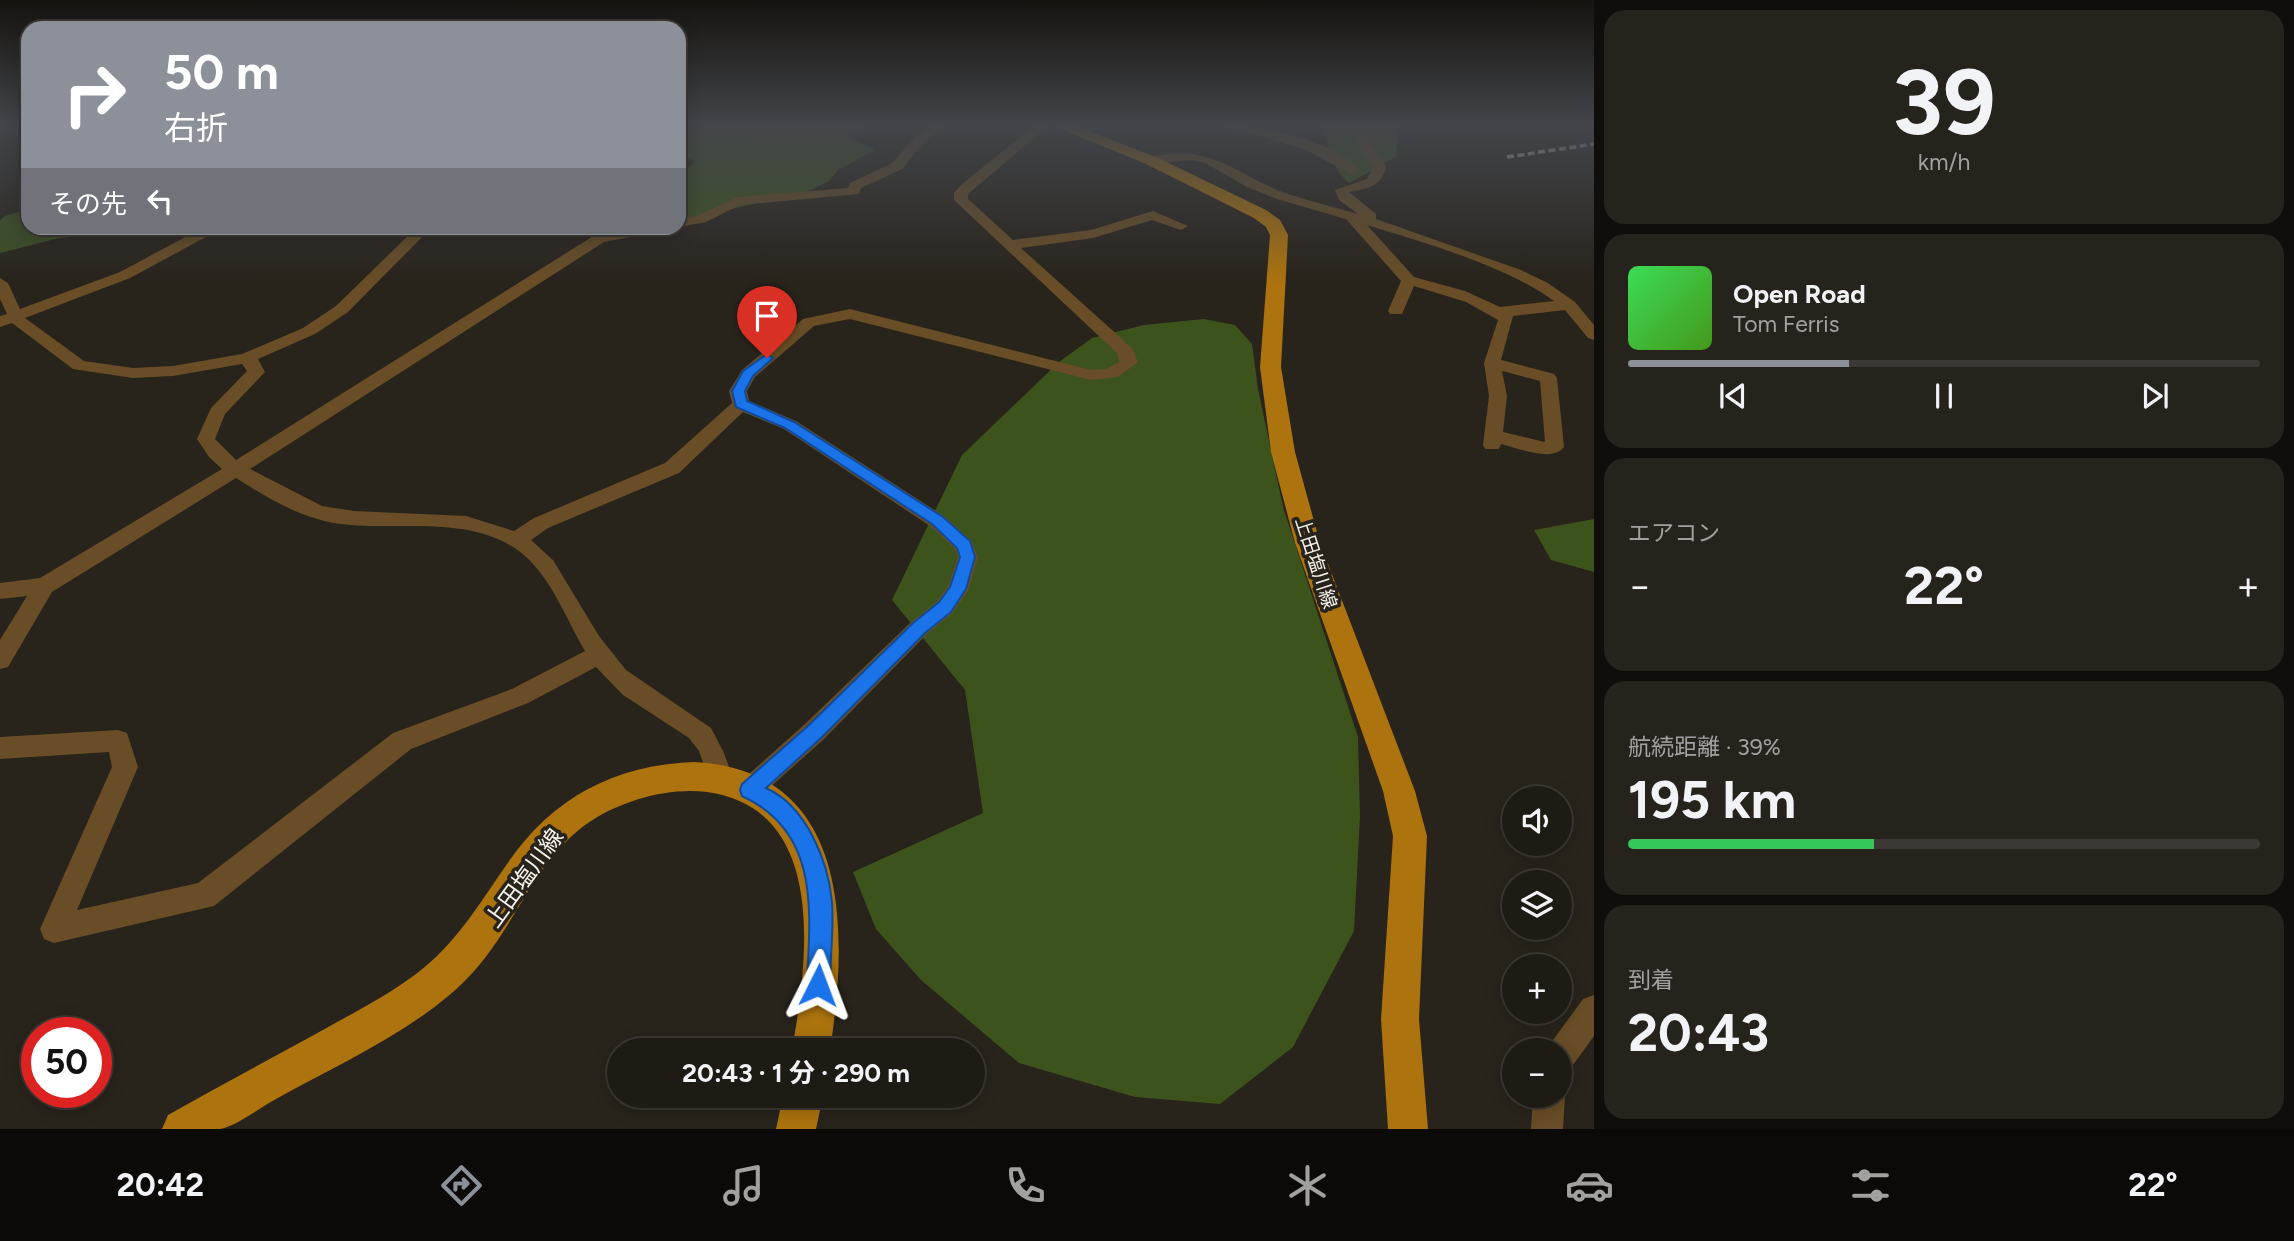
<!DOCTYPE html>
<html lang="ja">
<meta charset="utf-8">
<style>
body{margin:0;font-family:Figtree,"Noto Sans JP",sans-serif;background:#26231d;color:#f1f3f6;height:100vh;display:flex;flex-direction:column;font-size:26px;white-space:nowrap}
*{box-sizing:border-box;margin:0}
p{font-size:23px;color:#a1a1a0}
.icon{flex:none;width:38px;height:38px;fill:none;stroke:currentColor;stroke-width:2;stroke-linecap:round;stroke-linejoin:round}
.map{position:relative;flex:1;overflow:hidden}
.sheet{display:flex;flex-direction:column;gap:10px;padding:10px;background:#100e0b;width:700px}
.sheet>*{flex:none}
.guide{position:absolute;left:21px;top:21px;width:665px;height:214px;border-radius:21px;box-shadow:0 4px 18px #0003,0 0 0 2px #3c3834;background:#8c9099;color:#fff;overflow:hidden}
.buttons{position:absolute;left:1502px;top:786px;display:grid;gap:14px}
.buttons a{display:grid;place-items:center;width:70px;height:70px;border-radius:50%;background:#1e1a14;box-shadow:0 4px 18px #0003,0 0 0 2px #3c3834;font-size:35px}
.speed{position:absolute;left:21px;top:1017px;display:flex;gap:14px;font-size:35px;font-weight:700;text-align:center}
.speed>*{display:grid;place-content:center;width:91px;height:91px;border-radius:50%;background:#1e1a14;box-shadow:0 4px 18px #0003,0 0 0 2px #3c3834;line-height:1}
.speed .limit{border:10px solid #d22;background:#fff;color:#111}
.pin{position:absolute;display:grid;place-items:center;width:60px;height:60px;color:#fff;margin:-72px -30px;border-radius:50% 50% 50% 0;rotate:-45deg;box-shadow:0 0 7px #0007}
.pin .icon{rotate:45deg}
.me{position:absolute;width:77px;margin:-38px;rotate:3deg;stroke-linejoin:round;filter:drop-shadow(0 0 5px #0008)}
.turn{display:flex;align-items:center;gap:24px;height:147px;padding:0 28px;font-size:32px}
.turn .icon{width:91px;height:91px;stroke-width:2.5}
.turn b{display:block;font-size:49px;line-height:60px}
.then{display:flex;align-items:center;height:66px;padding:0 28px;background:#0003;gap:14px;font-size:26px}
.big{font-size:52px;font-weight:700;line-height:1.1}
.sheet .tile{flex:1;display:flex;flex-direction:column;justify-content:center;gap:10px;min-width:0;padding:0 24px;border-radius:21px;background:#26231d}
.sheet .dial{align-items:center;gap:0}
.dial b{font-size:91px;line-height:1}
.song{display:flex;align-items:center;gap:21px}
.cover{width:84px;height:84px;border-radius:10px;background:linear-gradient(135deg,hsl(130 70% 55%),hsl(100 70% 35%))}
.played{height:7px;border-radius:4px;background:linear-gradient(90deg,#8c9099 35%,#3c3834 35%)}
.keys{display:flex;justify-content:space-around;direction:ltr}
.heat{display:flex;justify-content:space-between;align-items:center;font-size:38px;direction:ltr}
.charge{height:10px;border-radius:5px;background:linear-gradient(90deg,#34c759 39%,#3c3834 0)}
.trip{position:absolute;left:607px;top:1038px;width:378px;height:70px;border-radius:35px;background:#1e1a14;box-shadow:0 4px 18px #0003,0 0 0 2px #3c3834;font-weight:700;line-height:70px;text-align:center}
.dock{display:flex;height:112px;justify-content:space-around;align-items:center;background:#0c0a08;color:#a1a1a0}
.dock .icon{width:49px;height:49px}
.dock .on{color:#8c9099}
.dock b{font-size:32px;color:#f1f3f6}
main{display:flex;flex:1;min-height:0}
.map>svg:first-child{display:block}
</style>
<main>
<div class="map">
<svg width="1594" height="1129" viewBox="0 0 1594 1129">
<rect width="100%" height="100%" fill="#28231b"/>
<!-- green -->
<path fill="#3b4f21" d="M28,209v19h107l-80,11 -55,14v-33l5,-4z"/>
<!-- forest -->
<path fill="#3c531c" d="M712,125h157l-23,11 29,14 -37,20 -9,11 -20,10 -130,30v-45l17,-15 -17,-5v-22z
M1320,125h78l-2,32 -47,26 -12,-12z
M1204,319l31,6 17,19 6,45 25,118 75,230 2,79 -6,115 -61,116 -73,57 -85,-7 -116,-34 -98,-83 -45,-51 -23,-57 130,-59 -18,-123 -73,-90 70,-145 97,-93 33,-24 52,-13z
M1594,519v53l-43,-12 -17,-30z"/>
<g fill="none" stroke-linecap="round" stroke-linejoin="round">
<!-- minor -->
<path fill="#684d26" fill-rule="evenodd" d="M932,125h14l-22,17 -22,27 -41,19 -2,6 -119,11 -34,17 -27,5v-8l18,-3 40,-19 111,-9 2,-5 42,-20 24,-27z
M1035,125h14l-81,69v5l45,41 78,-10 62,-19 35,15 -7,4 -29,-10 -59,18 -72,10 111,100 6,14 -20,15 -27,3 -241,-61 -36,7 -59,51 -8,14 2,10 47,20 148,95 27,24 7,17 -9,32 -16,24 -26,21 -104,106 -65,58 -9,4 -9,-4 -4,-8 4,-8 65,-58 106,-102 26,-21 11,-15 10,-29 -3,-8 -25,-23 -146,-97 -41,-17 -64,61 -131,55 -17,12 22,20 46,76 27,34 85,58 13,25 9,25 -4,8 -9,4 -9,-4 -12,-35 -10,-13 -66,-43 -27,-28 -68,36 -117,46 -197,157 -160,37 -10,-4 -4,-10 72,-162 -3,-15 -109,7v-22l118,-7 9,3 11,34 -61,143 121,-27 195,-150 119,-44 73,-38c-19,-32 -32,-70 -60,-95 -52,-45 -131,-23 -192,-33 -36,-7 -67,-26 -97,-45l-184,114 -44,75 -8,2v-29l27,-44 -27,3v-16l40,-5 182,-109 -13,-12 -12,-18 14,-31 36,-37 -5,-7 -69,12 -40,2 -54,-8 -6,-1 -61,-46 -12,4v-11l7,-2 -7,-15v-21l8,5 12,26 100,-37 82,-44h17l-2,3 -87,47 -105,40 59,43 49,7 40,-2 69,-12 61,-26 33,-22 80,-78h15l-83,84 -33,22 -57,25 7,13 -40,42 -10,25 21,21 359,-225 40,-7h28l-7,4 -52,10 -354,227 72,37 32,5 112,5 48,15 20,-13 131,-55 67,-60 -3,-12 13,-21 61,-51 47,-10 241,61 15,-1 13,-7 -1,-8 -164,-154v-7l7,-8z
M1218,125c41,0 114,14 142,45l-6,4 -5,-1 -45,-24z
M1343,125h12l31,41c-3,20 -19,23 -37,26l27,22v5l145,51 27,13 27,19 19,23v15l-6,-2 -23,-28 -52,6 -12,44 53,14 3,4 7,69c-12,16 -46,1 -63,-3l-2,5h-14l-2,-4 6,-49 -5,-33 14,-43 -32,-18 -52,-16 -12,28h-12l-2,-3 13,-30 -55,-62 -69,-20 -30,-12 -42,-24 -13,-3 -42,4 -6,-4c6,-5 16,-5 25,-6 50,-4 72,23 116,39 24,8 49,14 73,21l-19,-14 -4,-10 32,-11 6,-12zM1367,225c56,17 141,42 187,76l-54,6 -35,-16 -51,-14zM1502,371l38,10 5,61 -42,-10 4,-36z
M1594,995v41l-24,33 -11,4v-23h-12l1,-3 35,-48z
M1559,1084l6,12 -2,33h-32l2,-33h26z"/>
<!-- major -->
<path fill="#ac730e" fill-rule="evenodd" d="M1051,125h22l83,32 110,53 14,10 8,15 -7,132 14,85 25,91 95,248 12,45 -8,183 9,110h-40l-7,-110 12,-183 -10,-45 -88,-248 -24,-91 -11,-85 10,-132 -4,-8 -12,-9 -110,-55z
M694,762c159,8 154,172 136,288h-38c15,-86 38,-241 -85,-258 -38,-5 -84,8 -116,29 -54,35 -74,102 -116,149 -49,56 -135,93 -199,129 -15,8 -41,28 -56,30 -18,0 -40,0 -58,0l6,-14c48,-27 96,-53 144,-79 35,-20 72,-38 104,-62 40,-30 63,-70 91,-110 45,-66 107,-99 187,-102z
M783,1096h40l-7,33h-40z"/>
<!-- rail -->
<path stroke="#dddad3" stroke-width="3.5" stroke-dasharray="7 3.5" stroke-linecap="butt" d="M1507,157l87,-13"/>
</g>
<!-- sky -->
<linearGradient id="sky" x2="0" y2="1"><stop stop-color="#16130f"/><stop offset="0.44" stop-color="#42454a"/><stop offset="1" stop-color="#42454a" stop-opacity="0"/></linearGradient>
<rect width="1594" height="283" fill="url(#sky)"/>
<!-- route -->
<path fill="#1a73e8" stroke="#114b97" stroke-width="2" d="M767,354l6,4 -20,18 -8,15 2,10 47,21 149,95 27,24 5,16 -9,32 -15,23 -26,21 -104,105 -55,50c40,18 62,72 66,114 2,27 -2,56 -2,83l-4,7 -8,4 -7,-4 -4,-7c3,-72 14,-153 -65,-189l-2,-6 2,-6 66,-58 105,-103 26,-21 11,-15 10,-30 -3,-9 -25,-24 -147,-96 -49,-21 -4,-16 11,-20z"/>
<g text-anchor="middle" dominant-baseline="central" stroke-width="7" stroke-linejoin="round" paint-order="stroke">
<!-- street labels -->
<g font-size="19" fill="#f7f4ee" stroke="#28231b">
<text transform="translate(1316 563) rotate(72)">上田塩川線</text>
</g>
<!-- near-street labels -->
<g font-size="23" fill="#f7f4ee" stroke="#28231b">
<text transform="translate(524 878) rotate(-54)">上田塩川線</text>
</g>
</g>
</svg>
<div class="buttons">
<a><svg class="icon" aria-label="sound" viewBox="0 0 24 24"><path d="M4 9h4l5-4v14l-5-4H4zM17 9q2 3 0 6"/></svg></a>
<a><svg class="icon" aria-label="layers" viewBox="0 0 24 24"><path d="M12 4l9 5-9 5-9-5zM3 14l9 5 9-5"/></svg></a>
<a>+</a>
<a>−</a>
</div>
<div class="speed"><div class="limit">50</div></div>
<div class="pin" style="left:767px;top:358px;background:#d93025"><svg class="icon" aria-label="arrive" viewBox="0 0 24 24"><path d="M6 21V4h12l-3 4 3 4H6"/></svg></div>
<svg class="me" style="left:818px;top:985px" viewBox="-20 -20 40 40"><path d="M0-17L14 15 0 8-14 15z" fill="#1a73e8" stroke="#fff" stroke-width="4"/></svg>
<div class="trip">20:43 · 1 分 · 290 m</div>
<div class="guide">
<div class="turn"><svg class="icon" aria-label="right" viewBox="0 0 24 24"><path d="M7 20v-9h11M14 6l5 5-5 5"/></svg><div><b>50 m</b>右折</div></div>
<div class="then">その先<svg class="icon" aria-label="left" viewBox="0 0 24 24"><path d="M17 20v-9H6M10 6l-5 5 5 5"/></svg></div>
</div>
</div>
<section class="sheet">
<div class="tile dial"><b>39</b><p>km/h</p></div>
<div class="tile">
<div class="song"><i class="cover"></i><div><b>Open Road</b><p>Tom Ferris</p></div></div>
<div class="played"></div>
<div class="keys"><svg class="icon" aria-label="previous" viewBox="0 0 24 24"><path d="M18 5L8 12l10 7zM5 5v14"/></svg><svg class="icon" aria-label="pause" viewBox="0 0 24 24"><path d="M8 5v14M16 5v14"/></svg><svg class="icon" aria-label="next" viewBox="0 0 24 24"><path d="M6 5l10 7-10 7zM19 5v14"/></svg></div>
</div>
<div class="tile"><p>エアコン</p>
<div class="heat"><a>−</a><b class="big">22°</b><a>+</a></div>
</div>
<div class="tile"><p>航続距離 · 39%</p><b class="big">195 km</b><div class="charge"></div></div>
<div class="tile"><p>到着</p><b class="big">20:43</b></div>
</section>
</main>
<nav class="dock">
<b>20:42</b>
<svg class="icon on" aria-label="directions" viewBox="0 0 24 24"><path d="M12 3l9 9-9 9-9-9zM9 14v-3h6M13 9l2 2-2 2"/></svg>
<svg class="icon" aria-label="music" viewBox="0 0 24 24"><path d="M9 18V5l10-2v13"/><circle cx="6" cy="18" r="3"/><circle cx="16" cy="16" r="3"/></svg>
<svg class="icon" aria-label="phone" viewBox="0 0 24 24"><path d="M5 4h4l2 5-3 2q2 4 5 5l2-3 5 2v4C11 20 4 13 5 4z"/></svg>
<svg class="icon" aria-label="climate" viewBox="0 0 24 24"><path d="M12 3v18M4 7l16 10M4 17L20 7"/></svg>
<svg class="icon" aria-label="car" viewBox="0 0 24 24"><path d="M5 17H2v-5l4-1 3-4h7l3 4 3 1v5h-3M9 17h6M6 11h13"/><circle cx="7" cy="17" r="2"/><circle cx="17" cy="17" r="2"/></svg>
<svg class="icon" aria-label="filters" viewBox="0 0 24 24"><path d="M4 7h16M4 17h16"/><circle cx="9" cy="7" r="2"/><circle cx="15" cy="17" r="2"/></svg>
<b>22°</b>
</nav>
